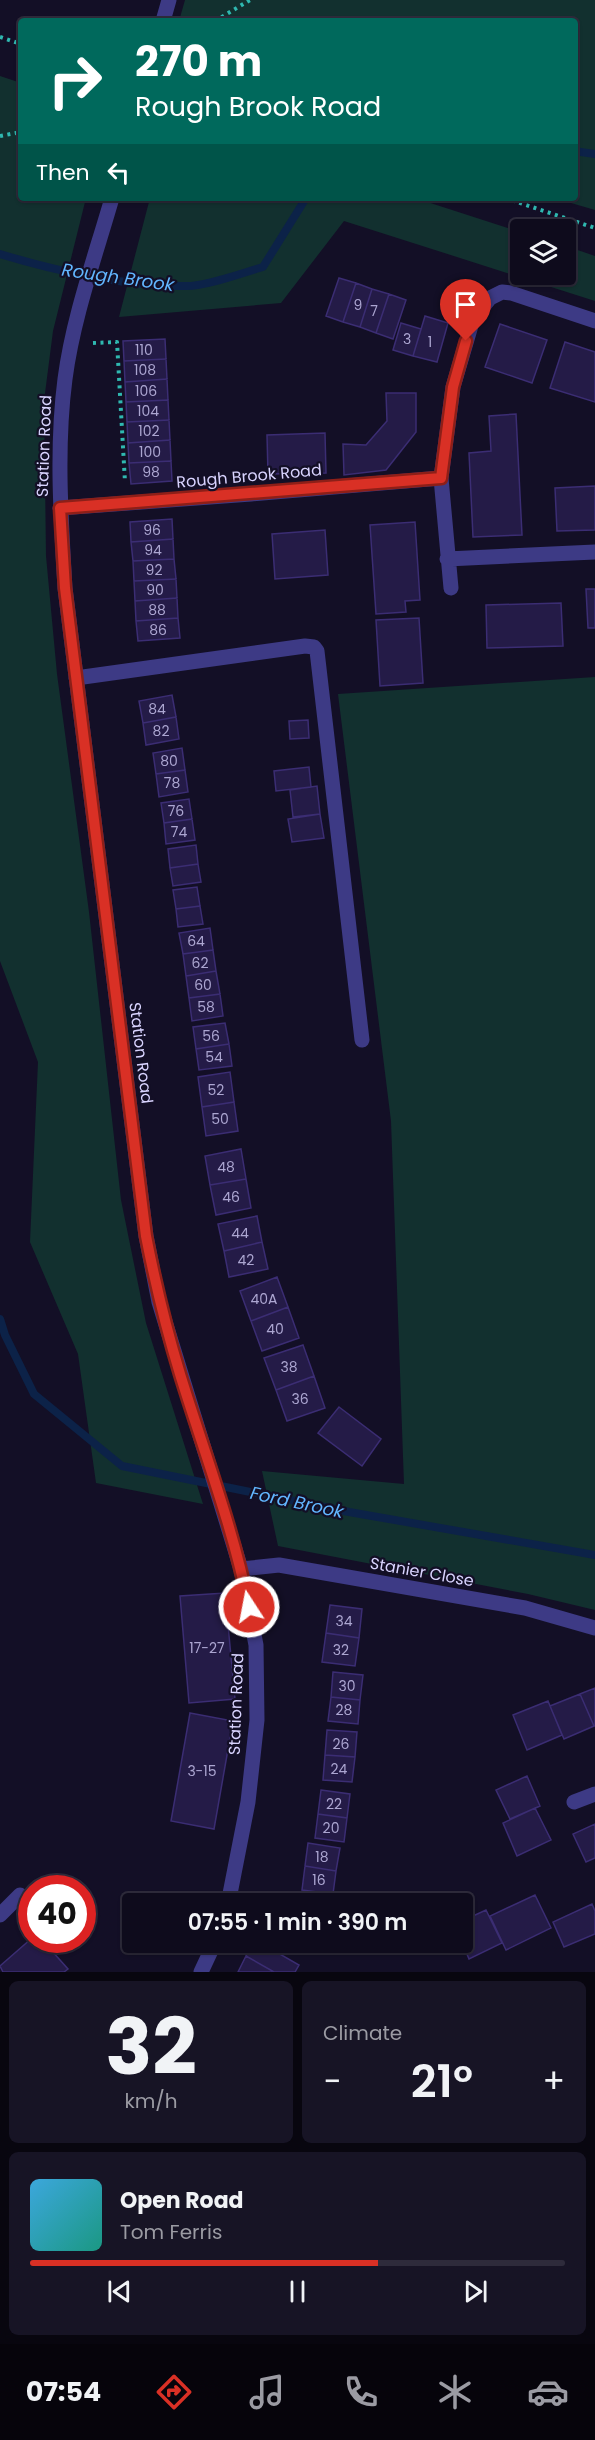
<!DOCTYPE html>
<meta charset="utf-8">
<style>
body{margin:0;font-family:Poppins,sans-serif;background:#171425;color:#f1f3f6;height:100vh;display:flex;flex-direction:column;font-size:22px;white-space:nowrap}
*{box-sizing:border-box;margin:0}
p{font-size:20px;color:#9b9ba3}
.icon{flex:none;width:33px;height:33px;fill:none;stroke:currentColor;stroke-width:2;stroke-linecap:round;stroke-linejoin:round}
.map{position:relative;height:1972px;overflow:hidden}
.sheet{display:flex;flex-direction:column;gap:9px;padding:9px;background:#08060f;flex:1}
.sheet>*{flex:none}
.banner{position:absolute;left:18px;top:18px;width:560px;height:183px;border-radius:6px;box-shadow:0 2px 4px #0004,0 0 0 2px #2e2b3b;background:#00695c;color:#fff;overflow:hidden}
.buttons{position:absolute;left:510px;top:219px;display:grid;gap:12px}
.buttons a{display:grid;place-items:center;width:66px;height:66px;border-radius:6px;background:#0e0b1c;box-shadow:0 2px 4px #0004,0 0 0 2px #2e2b3b;font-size:30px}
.speed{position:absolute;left:18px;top:1875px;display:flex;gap:12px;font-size:30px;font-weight:700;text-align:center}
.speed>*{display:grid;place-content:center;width:78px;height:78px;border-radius:50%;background:#0e0b1c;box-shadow:0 2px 4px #0004,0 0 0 2px #2e2b3b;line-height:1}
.speed .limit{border:9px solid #d22;background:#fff;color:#111}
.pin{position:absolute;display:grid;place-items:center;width:51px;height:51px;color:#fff;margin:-62px -26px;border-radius:50% 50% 50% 0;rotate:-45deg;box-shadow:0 0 6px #0007}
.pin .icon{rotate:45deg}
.me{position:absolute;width:66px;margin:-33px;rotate:349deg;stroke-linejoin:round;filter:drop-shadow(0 0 4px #0008)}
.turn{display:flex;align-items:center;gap:21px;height:126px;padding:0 18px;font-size:27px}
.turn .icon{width:78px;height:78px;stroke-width:2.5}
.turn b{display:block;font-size:42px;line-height:51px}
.then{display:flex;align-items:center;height:57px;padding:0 18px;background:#0003;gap:12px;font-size:22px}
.big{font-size:45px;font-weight:600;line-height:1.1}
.sheet .tile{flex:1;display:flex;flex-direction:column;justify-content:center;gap:9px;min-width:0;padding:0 21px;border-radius:9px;background:#171425}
.sheet .dial{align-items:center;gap:0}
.dial b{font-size:78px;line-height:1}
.song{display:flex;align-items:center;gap:18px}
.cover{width:72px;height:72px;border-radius:9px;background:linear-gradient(135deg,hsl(200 70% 55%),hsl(170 70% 35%))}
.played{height:6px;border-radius:3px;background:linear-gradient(90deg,#d93025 65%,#2e2b3b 65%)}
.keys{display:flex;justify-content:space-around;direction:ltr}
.heat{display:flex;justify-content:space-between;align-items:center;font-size:33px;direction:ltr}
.sheet .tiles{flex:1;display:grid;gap:9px;grid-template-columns:1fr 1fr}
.tile:last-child{grid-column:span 2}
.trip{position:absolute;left:122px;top:1893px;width:351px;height:60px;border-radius:6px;background:#0e0b1c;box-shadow:0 2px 4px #0004,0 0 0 2px #2e2b3b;font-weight:600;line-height:60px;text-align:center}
.tabs{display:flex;height:96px;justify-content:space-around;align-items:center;background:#06040b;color:#9b9ba3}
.tabs .icon{width:42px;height:42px}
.tabs .selected{color:#d93025}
.tabs b{font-size:27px;color:#f1f3f6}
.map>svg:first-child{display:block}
</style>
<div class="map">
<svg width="595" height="1972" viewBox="0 0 595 1972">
<rect width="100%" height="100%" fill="#130f26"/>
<!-- green -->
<path fill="#12302f" d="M185,0h410v210l-41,-12h20v-177h-395z
M0,76l21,7v115h65l-33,133 -9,70 2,155 11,118 32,238 32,288 25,123 57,181 -107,-21 -18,-129 -48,-112 8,-180 -38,-101z
M150,198h265l105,34v42h46v-28l29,10v45l-251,-80 -63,82 -162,14z
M595,677v933l-67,-16 -250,-48 -16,-75 142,13 -13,-363 -53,-427z"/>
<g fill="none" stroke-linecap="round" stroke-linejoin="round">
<!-- stream -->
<path stroke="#0c2248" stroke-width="8" d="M574,151l21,3
M0,254c56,17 128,33 187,32 20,0 55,-13 76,-19l43,-69
M0,1319l5,16 29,59 88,72 227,46 246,43"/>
</g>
<!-- building -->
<path fill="#241b47" stroke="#3b2d73" stroke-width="1.5" d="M339,278l17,5 -13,39 -17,-6z
M356,283l16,6 -12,38 -17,-5z
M372,289l17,5 -13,39 -16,-6z
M389,294l17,6 -13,39 -17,-6z
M425,316l23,7 -11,39 -24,-6z
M401,323l20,6 -8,27 -20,-6z
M500,324l47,16 -15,43 -47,-16z
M165,339l1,20 -42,2 -1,-20z
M565,342l30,10v50l-45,-14z
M166,359l1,20 -42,3 -1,-21z
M167,379l1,21 -42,2 -1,-20z
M386,393h30v39l-30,38 -42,5 -1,-31 23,1 21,-24z
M168,400l1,20 -42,2 -1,-20z
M516,414l6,121 -49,2 -4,-84 22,-2 -2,-35z
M169,420l1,20 -42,3 -1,-21z
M325,433l1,40 -58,1 -1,-39z
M170,440l1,21 -42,2 -1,-20z
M171,461l1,20 -41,3 -2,-21z
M595,486v44l-38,1 -2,-43z
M172,519l1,20 -42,3 -1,-20z
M415,522l5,78 -15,1 1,11 -30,2 -6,-89z
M325,530l3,45 -53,4 -3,-45z
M173,539l1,20 -41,2 -2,-19z
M174,559l2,20 -42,2 -1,-20z
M176,579l1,19 -42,3 -1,-20z
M586,589h9v39h-7z
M177,598l1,20 -42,3 -1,-20z
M561,603l2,43 -76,2 -1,-43z
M178,618l2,20 -42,3 -2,-20z
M419,618l4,65 -43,3 -4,-66z
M172,695l4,22 -33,6 -4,-22z
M176,717l3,22 -33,6 -3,-22z
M308,720l1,18 -19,1 -1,-18z
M182,748l3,22 -29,4 -3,-21z
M309,767l2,20 -35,4 -2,-20z
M185,770l3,22 -29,5 -3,-23z
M317,786l3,28 -27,3 -3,-27z
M189,799l3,20 -28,4 -3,-20z
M320,814l4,24 -32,4 -4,-23z
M192,819l3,21 -29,4 -2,-21z
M196,845l2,19 -28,4 -2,-19z
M198,864l3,18 -28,4 -3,-18z
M197,887l3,19 -24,3 -3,-19z
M200,906l3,18 -25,3 -2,-18z
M210,928l3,22 -30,4 -4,-21z
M213,950l3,21 -30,5 -3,-22z
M216,971l4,23 -31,4 -3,-22z
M220,994l3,22 -31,5 -3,-23z
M225,1023l4,21 -33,5 -3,-22z
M229,1044l3,22 -33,4 -3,-21z
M230,1072l4,30 -32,5 -4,-30z
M234,1102l4,29 -32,5 -4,-29z
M241,1149l5,30 -36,6 -5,-29z
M246,1179l5,29 -35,7 -6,-30z
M257,1216l5,26 -38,9 -6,-27z
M262,1242l6,27 -39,8 -5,-26z
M277,1277l11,30 -37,14 -11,-30z
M288,1307l11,31 -37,13 -11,-30z
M303,1345l11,31 -38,14 -12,-32z
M314,1376l11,32 -38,13 -11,-31z
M339,1407l42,32 -19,27 -44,-33z
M225,1593l10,106 -46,4 -9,-107z
M330,1605l32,4 -3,29 -33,-5z
M326,1633l33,5 -4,28 -33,-4z
M333,1672l30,3 -3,25 -29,-3z
M595,1688v38h-1l-14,-32z
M580,1694l14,32 -30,13 -14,-33z
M331,1697l29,3 -2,24 -30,-3z
M548,1701l14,34 -35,15 -14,-35z
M190,1713l43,8 -19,108 -43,-8z
M327,1730l30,2 -2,25 -30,-2z
M325,1755l30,2 -3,25 -29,-2z
M527,1776l13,30 -30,13 -14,-29z
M321,1790l29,4 -3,24 -29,-4z
M535,1808l16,32 -34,16 -14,-33z
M318,1814l29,4 -3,24 -29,-4z
M595,1824v34l-9,4 -13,-28z
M308,1843l32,5 -4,23 -31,-5z
M305,1866l31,5 -3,23 -31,-4z
M535,1895l16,33 -45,22 -16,-34z
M592,1904l3,7v23l-31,13 -11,-25z
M486,1910l16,33 -33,16 -7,-17v-21z
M32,1938l10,2 26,29 -4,3h-61l-3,-6z
M255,1942h4l40,23 -4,7h-21l-28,-16z
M283,1942h33l-2,8z
M246,1956l28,16h-36z"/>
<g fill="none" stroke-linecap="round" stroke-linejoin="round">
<!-- path -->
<path stroke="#2fb8b0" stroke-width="4" stroke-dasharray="3 4.5" stroke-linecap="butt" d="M215,21l35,-21
M0,37l21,7
M0,136l21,-4
M505,198l90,30
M93,343l24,-1 8,140"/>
<!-- minor -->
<path stroke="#3d3a85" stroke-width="15" d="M163,21l6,-21
M112,198c-17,59 -39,120 -47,181 -9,69 -4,140 0,209l81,648 13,66 82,267 15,76 1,75 -9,82 -20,102
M60,508l191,-14 190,-16
M447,559l148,-7
M451,588l-10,-110 12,-91 20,-68 17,-21 12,-6 9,1 84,28
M76,678l229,-32 9,1 3,4 45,389
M241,1569l38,-4 246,43 70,20
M574,1802l21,-8
M0,1915l20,-20
M201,1972l14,-30"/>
</g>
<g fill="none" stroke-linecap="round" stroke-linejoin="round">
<!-- route casing -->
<g stroke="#8d1f18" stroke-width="15">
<path id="route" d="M249,1607c-16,-80 -45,-155 -69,-233 -14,-46 -25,-92 -34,-138l-81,-648 -5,-80 381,-30 12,-91 13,-46"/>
</g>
<!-- route -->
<use href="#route" stroke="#d93025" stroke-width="10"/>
</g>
<g text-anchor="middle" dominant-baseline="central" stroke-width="4.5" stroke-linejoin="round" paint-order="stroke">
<!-- number labels -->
<g font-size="14" fill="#aca6d1">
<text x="358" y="305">9</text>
<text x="374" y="311">7</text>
<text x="407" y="339">3</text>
<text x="430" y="342">1</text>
<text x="144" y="350">110</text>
<text x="145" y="370">108</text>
<text x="146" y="391">106</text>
<text x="148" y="411">104</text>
<text x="149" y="431">102</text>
<text x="150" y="452">100</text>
<text x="151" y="472">98</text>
<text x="152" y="530">96</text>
<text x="153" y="550">94</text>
<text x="154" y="570">92</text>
<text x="155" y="590">90</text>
<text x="157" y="610">88</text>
<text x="158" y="630">86</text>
<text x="157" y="709">84</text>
<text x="161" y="731">82</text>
<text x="169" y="761">80</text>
<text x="172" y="783">78</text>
<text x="176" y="811">76</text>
<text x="179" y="832">74</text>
<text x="196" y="941">64</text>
<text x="200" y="963">62</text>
<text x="203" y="985">60</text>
<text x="206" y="1007">58</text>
<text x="211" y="1036">56</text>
<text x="214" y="1057">54</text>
<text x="216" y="1090">52</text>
<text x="220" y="1119">50</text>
<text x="226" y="1167">48</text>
<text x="231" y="1197">46</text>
<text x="240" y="1233">44</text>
<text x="246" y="1260">42</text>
<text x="264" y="1299">40A</text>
<text x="275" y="1329">40</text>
<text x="289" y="1367">38</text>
<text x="300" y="1399">36</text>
<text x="344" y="1621">34</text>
<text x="207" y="1648">17-27</text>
<text x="341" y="1650">32</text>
<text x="347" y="1686">30</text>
<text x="344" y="1710">28</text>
<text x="341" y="1744">26</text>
<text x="339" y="1769">24</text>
<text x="202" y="1771">3-15</text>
<text x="334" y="1804">22</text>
<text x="331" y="1828">20</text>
<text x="322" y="1857">18</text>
<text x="319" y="1880">16</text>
</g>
<!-- street labels -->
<g font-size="16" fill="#d9d4ff" stroke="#130f26">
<text transform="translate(44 446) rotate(-88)">Station Road</text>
<text transform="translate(249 476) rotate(-5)">Rough Brook Road</text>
<text transform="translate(141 1053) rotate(83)">Station Road</text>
<text transform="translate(422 1572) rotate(10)">Stanier Close</text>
<text transform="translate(236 1704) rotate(-88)">Station Road</text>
</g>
<!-- water labels -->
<g font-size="18" font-style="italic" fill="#62b6ff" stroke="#130f26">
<text transform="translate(118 277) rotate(8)">Rough Brook</text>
<text transform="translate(297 1502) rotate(12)">Ford Brook</text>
</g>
</g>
</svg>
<div class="buttons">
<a><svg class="icon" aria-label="layers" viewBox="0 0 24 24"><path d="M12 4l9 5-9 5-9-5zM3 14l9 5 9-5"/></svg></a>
</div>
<div class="speed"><div class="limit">40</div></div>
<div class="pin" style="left:466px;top:341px;background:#d93025"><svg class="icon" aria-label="arrive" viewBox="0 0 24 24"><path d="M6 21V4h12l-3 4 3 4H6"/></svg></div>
<svg class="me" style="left:249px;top:1607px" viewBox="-20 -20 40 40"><circle r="17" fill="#d93025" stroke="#fff" stroke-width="3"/><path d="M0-11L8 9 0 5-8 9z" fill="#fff"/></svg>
<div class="trip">07:55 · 1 min · 390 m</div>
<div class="banner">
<div class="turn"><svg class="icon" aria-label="right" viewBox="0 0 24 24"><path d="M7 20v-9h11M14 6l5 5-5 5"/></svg><div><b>270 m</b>Rough Brook Road</div></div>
<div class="then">Then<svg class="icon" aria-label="left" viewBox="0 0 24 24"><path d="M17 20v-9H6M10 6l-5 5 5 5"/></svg></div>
</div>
</div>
<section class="sheet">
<div class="tiles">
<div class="tile dial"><b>32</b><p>km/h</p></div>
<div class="tile"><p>Climate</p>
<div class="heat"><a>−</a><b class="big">21°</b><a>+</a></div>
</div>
<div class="tile">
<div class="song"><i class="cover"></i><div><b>Open Road</b><p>Tom Ferris</p></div></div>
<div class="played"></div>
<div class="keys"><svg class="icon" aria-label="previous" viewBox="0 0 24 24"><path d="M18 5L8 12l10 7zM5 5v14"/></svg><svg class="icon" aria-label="pause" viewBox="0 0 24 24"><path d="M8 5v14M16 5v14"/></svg><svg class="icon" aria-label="next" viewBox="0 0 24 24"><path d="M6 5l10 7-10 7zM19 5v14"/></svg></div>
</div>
</div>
</section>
<nav class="tabs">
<b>07:54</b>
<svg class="icon selected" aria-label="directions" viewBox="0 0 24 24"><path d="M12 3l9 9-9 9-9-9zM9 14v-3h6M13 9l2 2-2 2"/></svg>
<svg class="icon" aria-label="music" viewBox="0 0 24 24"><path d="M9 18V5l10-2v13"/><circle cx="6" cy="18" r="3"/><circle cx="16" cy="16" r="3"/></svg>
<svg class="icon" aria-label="phone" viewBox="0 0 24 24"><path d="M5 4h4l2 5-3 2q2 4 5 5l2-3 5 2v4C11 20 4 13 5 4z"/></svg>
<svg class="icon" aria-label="climate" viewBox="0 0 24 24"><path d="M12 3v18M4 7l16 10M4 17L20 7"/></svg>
<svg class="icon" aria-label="car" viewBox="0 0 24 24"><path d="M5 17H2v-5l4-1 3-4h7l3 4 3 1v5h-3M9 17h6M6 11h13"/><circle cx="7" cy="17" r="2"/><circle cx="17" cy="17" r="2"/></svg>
</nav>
